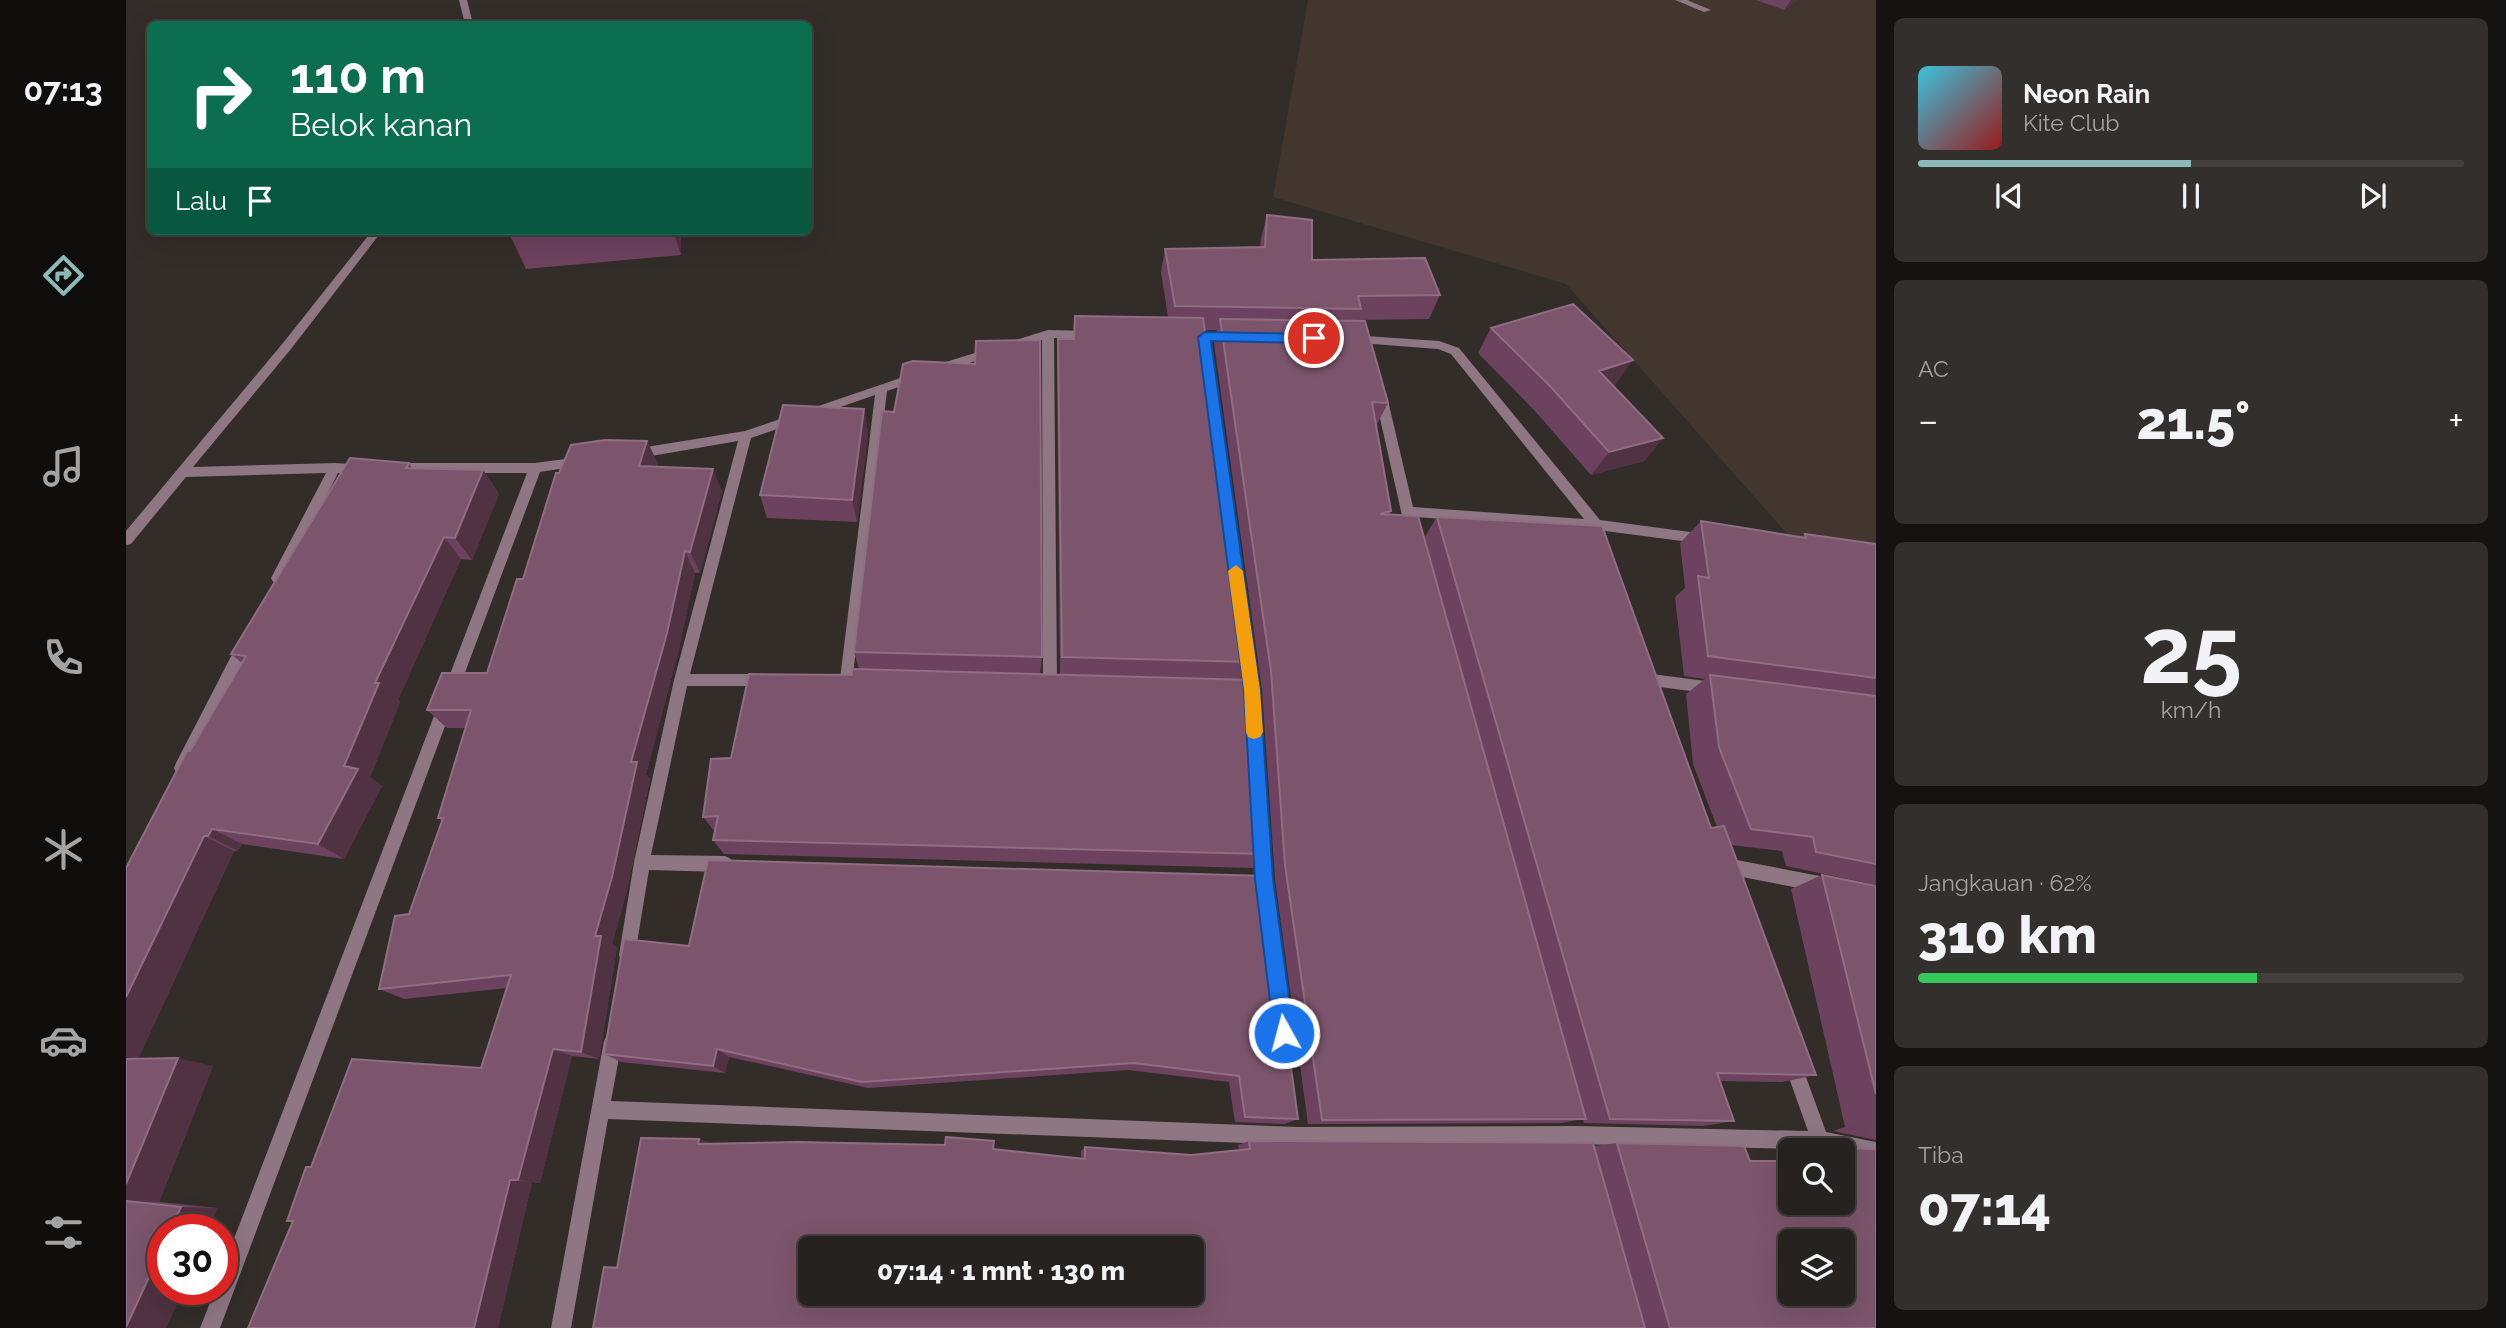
<!DOCTYPE html>
<html lang="id">
<meta charset="utf-8">
<style>
body{margin:0;font-family:Raleway,sans-serif;background:#322f2c;color:#f1f3f6;height:100vh;display:flex;flex-direction:column;font-size:26px;white-space:nowrap}
*{box-sizing:border-box;margin:0}
p{font-size:23px;color:#a4a4a4}
.icon{flex:none;width:38px;height:38px;fill:none;stroke:currentColor;stroke-width:2;stroke-linecap:round;stroke-linejoin:round}
.map{position:relative;flex:1;overflow:hidden}
.drawer{display:flex;flex-direction:column;gap:18px;padding:18px;background:#151311;width:630px}
.drawer>*{flex:none}
.hud{position:absolute;left:21px;top:21px;width:665px;height:214px;border-radius:10px;box-shadow:0 7px 28px #0002,0 0 0 2px #423f3d;background:#0b6e4f;color:#fff;overflow:hidden}
.controls{position:absolute;left:1652px;top:1138px;display:grid;gap:14px}
.controls a{display:grid;place-items:center;width:77px;height:77px;border-radius:10px;background:#26221f;box-shadow:0 7px 28px #0002,0 0 0 2px #423f3d;font-size:35px}
.speed{position:absolute;left:21px;top:1214px;display:flex;gap:14px;font-size:35px;font-weight:700;text-align:center}
.speed>*{display:grid;place-content:center;width:91px;height:91px;border-radius:50%;background:#26221f;box-shadow:0 7px 28px #0002,0 0 0 2px #423f3d;line-height:1}
.speed .limit{border:10px solid #d22;background:#fff;color:#111}
.pin{position:absolute;display:grid;place-items:center;width:60px;height:60px;color:#fff;margin:-30px;border:4px solid #fff;border-radius:50%;box-shadow:0 2px 7px #0007}
.me{position:absolute;width:77px;margin:-38px;rotate:353deg;stroke-linejoin:round;filter:drop-shadow(0 0 5px #0008)}
.turn{display:flex;align-items:center;gap:24px;height:147px;padding:0 28px;font-size:32px}
.turn .icon{width:91px;height:91px;stroke-width:2.5}
.turn b{display:block;font-size:49px;line-height:60px}
.then{display:flex;align-items:center;height:66px;padding:0 28px;background:#0003;gap:14px;font-size:26px}
.big{font-size:52px;font-weight:800;line-height:1.1}
.drawer .tile{flex:1;display:flex;flex-direction:column;justify-content:center;gap:10px;min-width:0;padding:0 24px;border-radius:10px;background:#322f2c}
.drawer .dial{align-items:center;gap:0}
.dial b{font-size:91px;line-height:1}
.song{display:flex;align-items:center;gap:21px}
.cover{width:84px;height:84px;border-radius:10px;background:linear-gradient(135deg,hsl(190 70% 55%),hsl(0 70% 35%))}
.played{height:7px;border-radius:4px;background:linear-gradient(90deg,#8bbbb9 50%,#423f3d 50%)}
.keys{display:flex;justify-content:space-around;direction:ltr}
.heat{display:flex;justify-content:space-between;align-items:center;font-size:38px;direction:ltr}
.charge{height:10px;border-radius:5px;background:linear-gradient(90deg,#34c759 62%,#423f3d 0)}
.trip{position:absolute;left:672px;top:1236px;width:406px;height:70px;border-radius:10px;background:#26221f;box-shadow:0 7px 28px #0002,0 0 0 2px #423f3d;font-weight:800;line-height:70px;text-align:center}
main{display:flex;flex:1;min-height:0}
.menu{display:flex;flex-direction:column;width:126px;justify-content:space-around;align-items:center;background:#0f0e0c;color:#a4a4a4}
.menu .icon{width:49px;height:49px}
.menu .selected{color:#8bbbb9}
.menu b{font-size:32px;color:#f1f3f6}
.map>svg:first-child{display:block}
</style>
<main>
<nav class="menu">
<b>07:13</b>
<svg class="icon selected" aria-label="directions" viewBox="0 0 24 24"><path d="M12 3l9 9-9 9-9-9zM9 14v-3h6M13 9l2 2-2 2"/></svg>
<svg class="icon" aria-label="music" viewBox="0 0 24 24"><path d="M9 18V5l10-2v13"/><circle cx="6" cy="18" r="3"/><circle cx="16" cy="16" r="3"/></svg>
<svg class="icon" aria-label="phone" viewBox="0 0 24 24"><path d="M5 4h4l2 5-3 2q2 4 5 5l2-3 5 2v4C11 20 4 13 5 4z"/></svg>
<svg class="icon" aria-label="climate" viewBox="0 0 24 24"><path d="M12 3v18M4 7l16 10M4 17L20 7"/></svg>
<svg class="icon" aria-label="car" viewBox="0 0 24 24"><path d="M5 17H2v-5l4-1 3-4h7l3 4 3 1v5h-3M9 17h6M6 11h13"/><circle cx="7" cy="17" r="2"/><circle cx="17" cy="17" r="2"/></svg>
<svg class="icon" aria-label="filters" viewBox="0 0 24 24"><path d="M4 7h16M4 17h16"/><circle cx="9" cy="7" r="2"/><circle cx="15" cy="17" r="2"/></svg>
</nav>
<div class="map">
<svg width="1750" height="1328" viewBox="0 0 1750 1328">
<rect width="100%" height="100%" fill="#332d29"/>
<!-- built -->
<path fill="#42362f" d="M1182,0h568v544l-86,-7 -224,-253 -293,-87z"/>
<g fill="none" stroke-linecap="round" stroke-linejoin="round">
<!-- service -->
<path fill="#8e7683" fill-rule="evenodd" d="M1549,0h12l24,10 -7,2z"/>
<!-- minor -->
<path fill="#8e7683" fill-rule="evenodd" d="M333,0h8l6,24h-8z
M246,231h10l-91,118 -98,118 142,-4 32,2 2,3 -6,5h-25l-55,109h-10l-2,-4 55,-105 -140,4 -55,67 -5,1v-14l157,-188z
M922,330l42,1 6,4 -6,4 -36,-1 3,347 -2,4 -5,2 -5,-2 -2,-4 -1,-345 -105,33 -6,-4 2,-3z
M1061,332l46,1 6,4 -6,4 -50,-2 -2,-3z
M1225,335l88,6 20,7 141,172 105,14 5,1 1,4 -1,4 -5,1 -100,-13 3,11 -6,5 -5,-1 -6,-16 -175,-13 3,15 -6,5 -5,-1 -7,-25 -27,-119 6,-4 6,4 27,115 171,12 -133,-165 -13,-5 -91,-7 -2,-3z
M792,372l4,1v6l-35,12 -35,292 -5,2 -5,-2 -2,-4 35,-284 -124,43 -61,236h77l5,2 2,4 -2,4 -5,2h-80l-36,169 74,1 6,3 2,5 -2,5 -6,3 -76,-2 -14,85 -2,6 -6,2 -6,-2 -2,-6 15,-93 40,-182 64,-239 -104,18 -6,-5 6,-5 111,-18z
M454,457l6,5 -2,3 -44,7 -320,856h-20l15,-38h7v-20l305,-797h-133l-6,-5 6,-5h141z
M119,637l5,2 2,4 -66,130 -5,2 -5,-2 -2,-5 2,-5 64,-124z
M1120,641l5,2 2,4 6,49 -2,4 -5,2 -5,-2 -2,-4 -6,-49 2,-4z
M1526,674l61,8 5,2 2,4 -2,4 -5,2 -61,-8 -5,-2 -2,-4 2,-4z
M1135,832l6,2 2,5 4,53 -2,6 -6,2 -6,-2 -2,-6 -4,-53 2,-5z
M1595,857l104,20 6,2 2,6 -2,6 -6,2 -104,-20 -6,-3 -2,-5 2,-5z
M487,1032l6,3 3,6 -11,60 687,26 276,-1 234,5 -25,-70 3,-6 6,-3 6,3 28,77 50,10v18l-33,-6v-4l-269,-6 -276,1 -690,-26 -37,209h-20l53,-287 3,-6z"/>
</g>
<!-- wall -->
<path fill="#6d425e" fill-rule="evenodd" d="M1630,0h41l-13,10z
M1141,215l45,45 128,35 -11,24 -72,1 -1,1 32,82 -12,23 15,85 -2,4 35,23 13,-21 274,311 6,-1 -24,-63 -7,-70 19,-15 -21,-3 -9,-79 10,-9 -5,-45 21,-22 101,16 3,-3 71,10v341l-90,-19 -4,-15 -51,-6 85,230 -34,7 -63,-1 15,40 -31,5 -119,-3 -1,-4 -22,4 -253,1 -33,-245 -13,-189 -48,-347 3,-13h-12l45,332 -8,18 21,174 -10,14 -529,-14 -11,-14 2,-8 -12,-15 28,-59 128,-89 -5,-17 188,5 -2,17 20,1 -3,-311 1,-25h15l2,-23 93,1 -7,-45 4,-23 95,-2 1,-8z
M382,231h173v24l-155,14z
M1365,328l124,57h-2l50,53 -19,23 -53,14 -57,-65 -56,-57z
M738,409l4,24 -11,89 -90,-4 -7,-23z
M521,441l11,23 -1,2 65,25 -22,82h-5l-17,80 -32,121 4,5 -23,111 -15,54 5,4 -18,111 -27,-3 -32,127 -8,-1 -34,146h-250l45,-107 18,-54 170,-99 26,-80 -103,11 -25,-10 30,-75 33,-93 -4,-3 28,-90h-19l-20,-18 60,-37 36,-94 36,-106z
M283,463l3,5 71,2 16,24 -27,66 -11,-1 -63,141 2,2 -30,75 12,9 -38,73 -102,-15 -4,7h-4l-96,208 75,7 -54,136 59,6 -55,82h20l-17,38h-40v-460l64,-117 52,-88 -11,-9z
M1696,875l54,11v254l-43,-9 12,-4 -54,-238z
M1139,876l33,243 -13,5 -50,-2 -6,-40 -101,-12 -260,18 -139,-31 -4,16 -104,-11 -17,-8 85,-108z
M820,1137l48,4v9l87,8v-7l4,-4 106,8 48,-5 -1,-5 11,-4 344,2 1,3 23,-3 127,3 6,15h40v41h53v-52h-26l18,-2 41,1v179h-1283l11,-61 13,-1 24,-128 58,1 13,5 85,-2 148,3zM1664,1241h53v52h-53zM684,1248h382v45h-382z"/>
<!-- shaded-wall -->
<path fill="#503242" d="M1665,0h6l-13,10z
M547,231h8v24z
M1507,360l-18,25 -32,10 16,-24z
M738,409l4,24 -11,89 -5,-22z
M1537,438l-19,23 -53,14 18,-23z
M521,441l11,23 -8,24 -11,-22z
M587,469l9,22 -22,82 -10,-21z
M357,470l16,24 -27,66 -17,-22z
M318,537l17,22 -63,141 2,2 -30,75 12,9 -38,73 -26,-15 26,-78 31,-83z
M559,551l10,22 -17,80 -32,121 4,5 -23,111 -15,54 5,4 -18,111 -18,-7 14,-116 36,-174z
M86,829l30,15 -4,7 -30,-15z
M78,836l30,15 -99,215 -9,-2v-67z
M427,1049l19,7 -32,127 -22,-3z
M591,1049l12,8 -4,16 -12,-7z
M52,1058l35,8 -54,136 -33,-1v-17z
M573,1139l13,5v4l-14,-4z
M384,1180l22,2 -34,146h-24z
M55,1207l37,1 -9,22h-39z
M37,1247v43h20l-17,38h-40z"/>
<!-- building -->
<path fill="#7c556d" stroke="#8f6d82" stroke-width="2" fill-rule="evenodd" d="M1141,215l45,5v40l113,-2 15,37 -82,1 3,13 -186,-3 -10,-57 100,-2z
M1447,304l60,56 -34,11 64,67 -54,14 -59,-66 -59,-58z
M949,316l128,2 47,344 -188,-5 -4,-318h16z
M1094,319l145,2 23,82 -16,-1 19,109 -11,3 38,2 168,603 -264,1 -37,-255 -14,-194z
M914,340l2,317 -188,-5 28,-241 12,1 9,-48 10,-3 62,3 1,-23z
M657,405l81,4 -12,91 -92,-5z
M479,440l42,1 -8,25 74,3 -23,83 -5,-1 -18,82 -36,129h6l-25,115 -17,59h6l-20,116 -28,-3 -35,131h-8l-36,148h-226l45,-107h-6l19,-54h5l41,-108 129,9 30,-93 -132,14 16,-73 14,-2 34,-96h-5l33,-108h-44l15,-37h45l30,-94h6l33,-106h3l12,-28z
M224,458l59,5 -3,5 77,2 -28,68 -11,-1 -69,146h4l-35,83 14,3 -40,75 -106,-15 -4,7h-4l-78,161v-129l61,-117h3l56,-95 -15,-2z
M1311,517l165,9 109,302 13,-2 92,249 -99,-2 17,48 -124,-2z
M1575,521l105,17 -1,-4 71,10v134l-168,-22 -10,-80 11,2z
M726,669l399,11 12,174 -550,-14 5,-24 -15,1 8,-58 20,-1 18,-84 103,1z
M1584,675l166,21v168l-60,-12 -3,-15 -62,-8 -32,-82z
M582,860l557,16 33,243 -53,-2 -6,-41 -105,-13 -272,19 -145,-33 -4,17 -109,-12 20,-115 65,7z
M1696,875l54,11v208z
M52,1058l-52,126v-125z
M820,1137l48,4 -1,8 92,10v-12l106,8 59,-6 -1,-8 344,2 52,185h-1052l11,-61 13,1 24,-130 58,1 -1,5 99,-2 148,3zM684,1248h382v45h-382z
M1491,1143l127,3 6,15h40v41h53v-52h-7l-1,-2 41,1v179h-206zM1664,1241h53v52h-53z
M0,1201l55,6 -11,23h-7v17l-37,80z"/>
<!-- route -->
<path fill="#1a73e8" stroke="#114b97" stroke-width="2" d="M1079,332l109,2 6,4 -6,5 -103,-2 49,349 13,189 21,154 -3,7 -7,3 -7,-3 -3,-7 -19,-154 -11,-189 -46,-353z"/>
<!-- slow -->
<path fill="#f59e0b" d="M1110,565l7,6 17,119 3,42 -3,5 -6,2 -6,-2 -2,-5 -2,-42 -16,-119z"/>
</svg>
<div class="controls">
<a><svg class="icon" aria-label="search" viewBox="0 0 24 24"><circle cx="10" cy="10" r="6"/><path d="M15 15l6 6"/></svg></a>
<a><svg class="icon" aria-label="layers" viewBox="0 0 24 24"><path d="M12 4l9 5-9 5-9-5zM3 14l9 5 9-5"/></svg></a>
</div>
<div class="speed"><div class="limit">30</div></div>
<div class="pin" style="left:1188px;top:338px;background:#d93025"><svg class="icon" aria-label="arrive" viewBox="0 0 24 24"><path d="M6 21V4h12l-3 4 3 4H6"/></svg></div>
<svg class="me" style="left:1158px;top:1033px" viewBox="-20 -20 40 40"><circle r="17" fill="#1a73e8" stroke="#fff" stroke-width="3"/><path d="M0-11L8 9 0 5-8 9z" fill="#fff"/></svg>
<div class="trip">07:14 · 1 mnt · 130 m</div>
<div class="hud">
<div class="turn"><svg class="icon" aria-label="right" viewBox="0 0 24 24"><path d="M7 20v-9h11M14 6l5 5-5 5"/></svg><div><b>110 m</b>Belok kanan</div></div>
<div class="then">Lalu<svg class="icon" aria-label="arrive" viewBox="0 0 24 24"><path d="M6 21V4h12l-3 4 3 4H6"/></svg></div>
</div>
</div>
<section class="drawer">
<div class="tile">
<div class="song"><i class="cover"></i><div><b>Neon Rain</b><p>Kite Club</p></div></div>
<div class="played"></div>
<div class="keys"><svg class="icon" aria-label="previous" viewBox="0 0 24 24"><path d="M18 5L8 12l10 7zM5 5v14"/></svg><svg class="icon" aria-label="pause" viewBox="0 0 24 24"><path d="M8 5v14M16 5v14"/></svg><svg class="icon" aria-label="next" viewBox="0 0 24 24"><path d="M6 5l10 7-10 7zM19 5v14"/></svg></div>
</div>
<div class="tile"><p>AC</p>
<div class="heat"><a>−</a><b class="big">21.5°</b><a>+</a></div>
</div>
<div class="tile dial"><b>25</b><p>km/h</p></div>
<div class="tile"><p>Jangkauan · 62%</p><b class="big">310 km</b><div class="charge"></div></div>
<div class="tile"><p>Tiba</p><b class="big">07:14</b></div>
</section>
</main>
